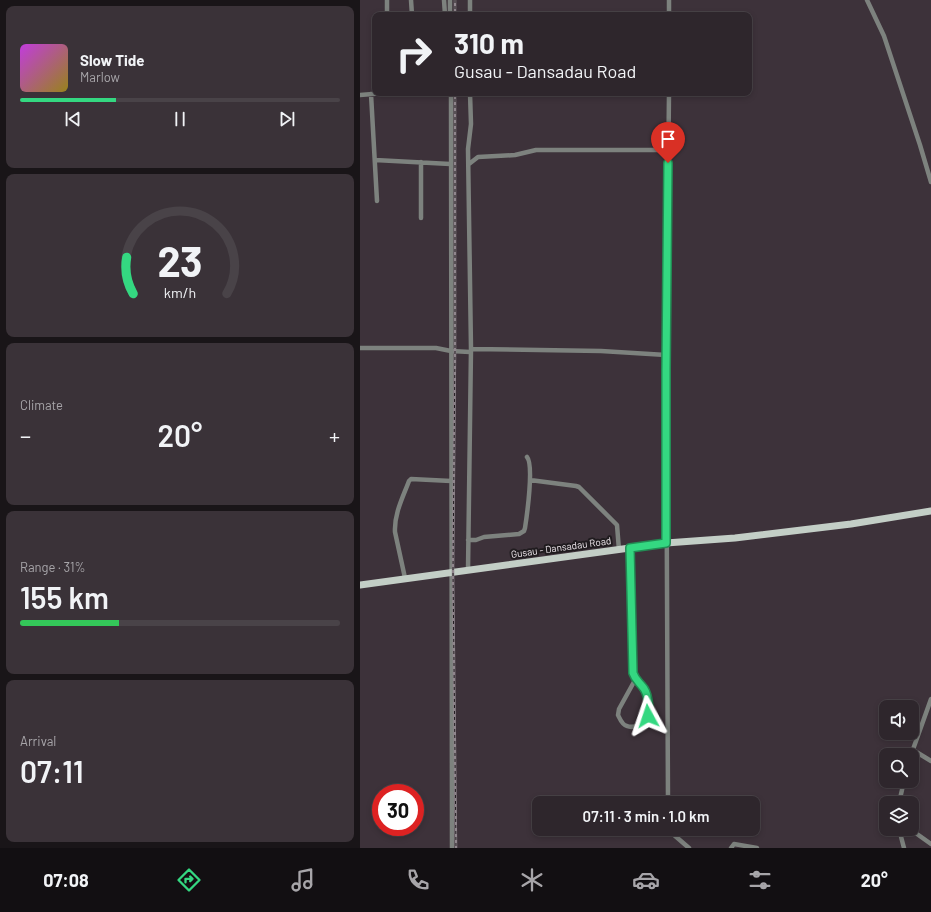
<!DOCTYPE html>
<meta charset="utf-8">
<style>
body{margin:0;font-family:Barlow,sans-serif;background:#3a3238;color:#f1f3f6;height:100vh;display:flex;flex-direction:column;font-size:15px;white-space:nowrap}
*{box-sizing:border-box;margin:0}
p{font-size:13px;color:#a7a5a9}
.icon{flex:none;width:22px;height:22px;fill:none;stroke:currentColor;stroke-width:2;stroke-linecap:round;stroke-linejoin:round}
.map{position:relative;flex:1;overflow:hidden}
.drawer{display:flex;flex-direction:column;gap:6px;padding:6px;background:#191518;width:360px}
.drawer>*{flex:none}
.hud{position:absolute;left:12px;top:12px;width:380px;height:84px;border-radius:8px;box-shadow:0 2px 6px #0003,0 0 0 1px #494348;background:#2e262c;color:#f1f3f6;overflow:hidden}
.buttons{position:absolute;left:519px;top:700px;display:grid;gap:8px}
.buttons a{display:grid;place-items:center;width:40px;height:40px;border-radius:8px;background:#2e262c;box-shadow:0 2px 6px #0003,0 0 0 1px #494348;font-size:20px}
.speed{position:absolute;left:12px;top:784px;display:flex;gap:8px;font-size:20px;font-weight:700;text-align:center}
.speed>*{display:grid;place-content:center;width:52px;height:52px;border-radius:50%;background:#2e262c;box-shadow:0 2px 6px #0003,0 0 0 1px #494348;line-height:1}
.speed .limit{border:6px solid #d22;background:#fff;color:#111}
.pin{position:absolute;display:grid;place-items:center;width:34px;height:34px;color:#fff;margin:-41px -17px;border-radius:50% 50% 50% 0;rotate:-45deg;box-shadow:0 0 4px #0007}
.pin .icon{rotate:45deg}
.me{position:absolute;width:44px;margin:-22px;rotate:355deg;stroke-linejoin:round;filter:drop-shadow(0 0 3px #0008)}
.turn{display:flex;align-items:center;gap:14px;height:84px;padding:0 16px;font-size:18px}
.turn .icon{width:52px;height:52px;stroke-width:2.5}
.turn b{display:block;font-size:28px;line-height:34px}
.big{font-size:30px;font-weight:600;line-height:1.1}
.drawer .tile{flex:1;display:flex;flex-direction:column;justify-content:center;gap:6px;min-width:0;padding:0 14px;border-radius:8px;background:#3a3238}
.drawer .dial{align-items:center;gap:0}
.dial svg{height:104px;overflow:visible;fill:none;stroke:#494348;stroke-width:7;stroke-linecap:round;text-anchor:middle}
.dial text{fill:#f1f3f6;stroke:none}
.song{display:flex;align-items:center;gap:12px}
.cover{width:48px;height:48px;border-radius:6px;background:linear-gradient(135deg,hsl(290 70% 55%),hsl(50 70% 35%))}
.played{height:4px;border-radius:2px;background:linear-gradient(90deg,#34d881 30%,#494348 30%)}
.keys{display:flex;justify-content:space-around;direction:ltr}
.heat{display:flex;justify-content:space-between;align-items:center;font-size:22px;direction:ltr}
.charge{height:6px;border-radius:3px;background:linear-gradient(90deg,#34c759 31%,#494348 0)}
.trip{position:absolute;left:172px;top:796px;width:228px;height:40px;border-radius:8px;background:#2e262c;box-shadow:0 2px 6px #0003,0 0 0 1px #494348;font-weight:600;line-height:40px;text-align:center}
.tabs{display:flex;height:64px;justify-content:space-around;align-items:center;background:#120f12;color:#a7a5a9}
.tabs .icon{width:28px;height:28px}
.tabs .current{color:#34d881}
.tabs b{font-size:18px;color:#f1f3f6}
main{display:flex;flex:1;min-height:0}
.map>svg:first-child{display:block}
</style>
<main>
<section class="drawer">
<div class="tile">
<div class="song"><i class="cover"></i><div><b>Slow Tide</b><p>Marlow</p></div></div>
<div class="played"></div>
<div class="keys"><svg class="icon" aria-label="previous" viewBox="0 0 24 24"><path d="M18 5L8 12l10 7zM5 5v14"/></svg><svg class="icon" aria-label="pause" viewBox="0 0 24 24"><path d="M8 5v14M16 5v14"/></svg><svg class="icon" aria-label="next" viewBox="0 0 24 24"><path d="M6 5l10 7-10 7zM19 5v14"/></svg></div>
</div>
<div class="tile dial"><svg viewBox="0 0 100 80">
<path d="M14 69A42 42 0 1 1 86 69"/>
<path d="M14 69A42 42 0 0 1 9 41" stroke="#34d881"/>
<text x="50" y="56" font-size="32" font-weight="700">23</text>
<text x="50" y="72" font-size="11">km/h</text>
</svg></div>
<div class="tile"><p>Climate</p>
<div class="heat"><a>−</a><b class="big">20°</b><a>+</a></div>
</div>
<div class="tile"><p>Range · 31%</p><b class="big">155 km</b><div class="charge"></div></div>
<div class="tile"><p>Arrival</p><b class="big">07:11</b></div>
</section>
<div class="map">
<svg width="571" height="848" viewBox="0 0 571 848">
<rect width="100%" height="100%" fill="#3d323a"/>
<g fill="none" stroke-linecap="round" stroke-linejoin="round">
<!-- street -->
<path stroke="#7d827e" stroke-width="4.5" d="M27,0v15
M51,0l1,15
M84,0l1,15
M90,0v15
M110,0v15
M507,0l17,36 36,109 11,37
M309,15v-15
M91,93l1,755
M11,94l6,107
M0,95l25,-2
M15,160l75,4
M109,164l9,-7 37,-2 21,-5h133
M61,218v-56
M0,348h76l15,3 19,1
M111,349l130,2 65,4
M170,480l46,6 3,1 38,38 2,25
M108,540h8l8,-3 35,-3 5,-3 1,-3c2,-13 9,-63 2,-71
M270,548l2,117 3,15
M108,570l3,-221 -3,-200 3,-25 -1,-31
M45,578l-10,-46c-1,-18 8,-35 14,-51l2,-2 40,2
M275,680c3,2 6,4 7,6 4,5 9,25 6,30 -2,7 -14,13 -21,10 -5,-1 -7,-7 -9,-11l1,-6z
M553,750l18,11
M551,755l20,-56
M308,803l-2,-433 3,-277
M539,803l5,-22
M312,829l2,6 15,13
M539,829l5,19
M550,829l21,15
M371,848l3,-4 23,4"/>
<!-- primary -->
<path stroke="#c3cec6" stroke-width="7" d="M0,585l306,-42 69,-5 116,-14 80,-13"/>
<!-- rail casing -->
<g stroke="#90868d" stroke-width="2.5">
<path id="rail" d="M95,15v-15
M95,93v258l-2,220 3,277"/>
</g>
<!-- rail -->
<use href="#rail" stroke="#201c1f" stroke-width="1" stroke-dasharray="3" stroke-linecap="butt"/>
</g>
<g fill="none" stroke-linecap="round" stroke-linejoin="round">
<!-- route casing -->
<g stroke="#228c54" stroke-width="10">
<path id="route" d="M288,716c2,-8 0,-24 -6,-30 -4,-5 -7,-7 -9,-13l-3,-125 36,-5v-173l2,-207"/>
</g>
<!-- route -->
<use href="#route" stroke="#34d881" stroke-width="7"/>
</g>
<g text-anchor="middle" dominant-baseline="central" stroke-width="4" stroke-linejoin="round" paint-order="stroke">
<!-- street labels -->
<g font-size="10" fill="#ece5ea" stroke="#201c1f">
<text transform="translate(201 547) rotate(-8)">Gusau - Dansadau Road</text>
</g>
</g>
</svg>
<div class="buttons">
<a><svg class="icon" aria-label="sound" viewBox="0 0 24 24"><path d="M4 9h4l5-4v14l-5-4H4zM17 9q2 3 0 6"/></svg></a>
<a><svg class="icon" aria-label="search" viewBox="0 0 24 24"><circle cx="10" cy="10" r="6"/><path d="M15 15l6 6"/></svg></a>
<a><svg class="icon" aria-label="layers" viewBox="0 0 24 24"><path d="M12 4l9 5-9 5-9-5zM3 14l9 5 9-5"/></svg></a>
</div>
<div class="speed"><div class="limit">30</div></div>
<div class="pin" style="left:308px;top:163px;background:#d93025"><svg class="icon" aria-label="arrive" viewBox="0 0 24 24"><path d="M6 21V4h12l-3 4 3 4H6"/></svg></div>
<svg class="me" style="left:288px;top:716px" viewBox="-20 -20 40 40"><path d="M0-17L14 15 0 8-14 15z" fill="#34d881" stroke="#fff" stroke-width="4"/></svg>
<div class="trip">07:11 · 3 min · 1.0 km</div>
<div class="hud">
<div class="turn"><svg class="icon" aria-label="right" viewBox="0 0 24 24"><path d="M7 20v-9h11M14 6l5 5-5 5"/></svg><div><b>310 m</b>Gusau - Dansadau Road</div></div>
</div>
</div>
</main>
<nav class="tabs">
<b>07:08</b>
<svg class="icon current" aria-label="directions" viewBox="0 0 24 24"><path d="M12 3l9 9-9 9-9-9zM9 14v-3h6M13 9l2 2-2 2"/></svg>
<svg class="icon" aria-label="music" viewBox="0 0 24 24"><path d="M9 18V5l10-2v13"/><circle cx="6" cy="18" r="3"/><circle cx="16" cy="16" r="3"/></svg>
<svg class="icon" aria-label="phone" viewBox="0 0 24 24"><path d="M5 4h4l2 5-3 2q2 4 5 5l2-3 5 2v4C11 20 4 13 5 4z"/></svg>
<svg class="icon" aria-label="climate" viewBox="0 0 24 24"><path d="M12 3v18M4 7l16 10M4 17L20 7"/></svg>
<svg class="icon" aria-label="car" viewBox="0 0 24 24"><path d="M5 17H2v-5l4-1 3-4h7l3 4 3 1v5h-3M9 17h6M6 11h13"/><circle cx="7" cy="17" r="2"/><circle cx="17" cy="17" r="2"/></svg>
<svg class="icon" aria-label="filters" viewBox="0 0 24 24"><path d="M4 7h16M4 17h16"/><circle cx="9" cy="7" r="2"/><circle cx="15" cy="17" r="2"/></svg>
<b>20°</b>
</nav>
